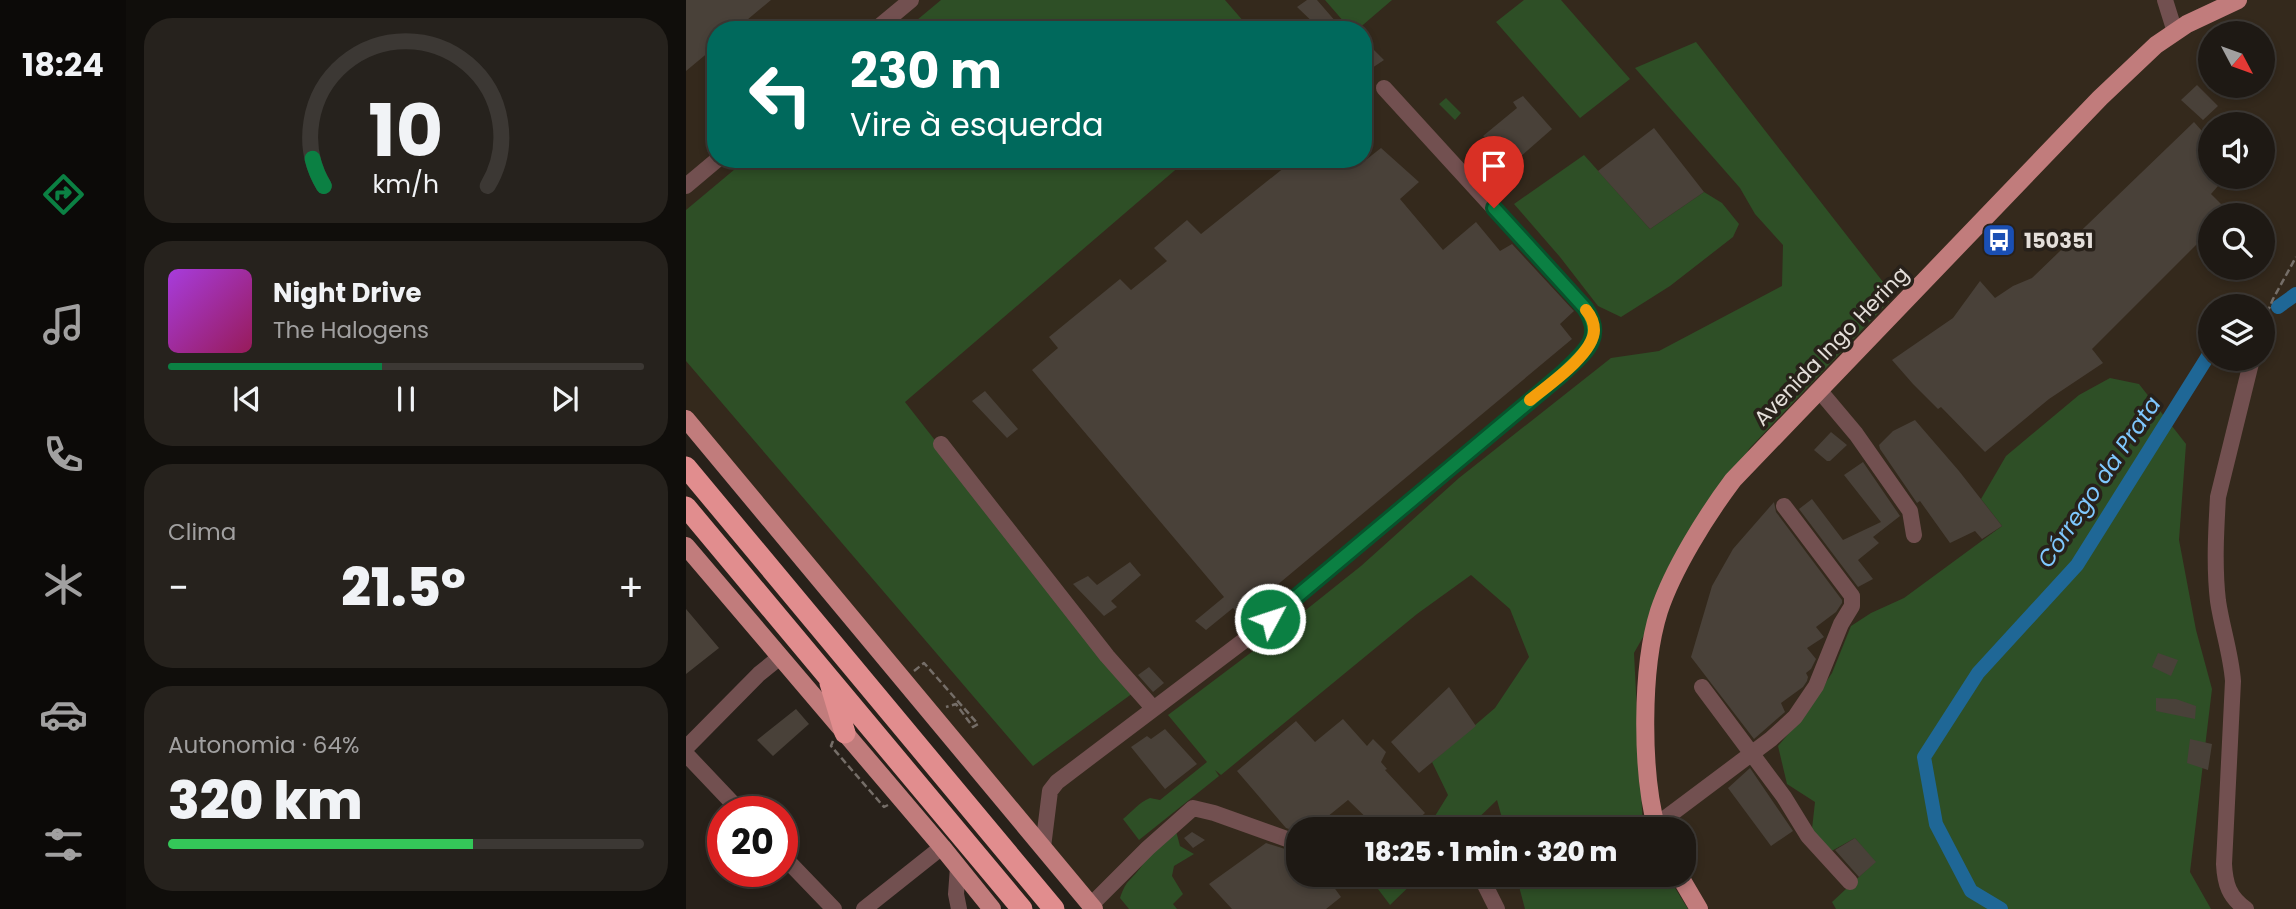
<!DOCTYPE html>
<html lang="pt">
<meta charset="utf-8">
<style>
body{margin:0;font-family:Poppins,sans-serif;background:#26221d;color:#f1f3f6;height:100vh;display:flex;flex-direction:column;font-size:26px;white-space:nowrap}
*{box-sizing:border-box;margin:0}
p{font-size:23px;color:#a1a0a0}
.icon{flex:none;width:38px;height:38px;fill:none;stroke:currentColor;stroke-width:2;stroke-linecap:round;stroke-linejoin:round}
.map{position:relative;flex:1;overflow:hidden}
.side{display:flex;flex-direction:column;gap:18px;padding:18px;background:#100e0b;width:560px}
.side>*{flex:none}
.guide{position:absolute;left:21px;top:21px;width:665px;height:147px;border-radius:28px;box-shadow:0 4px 10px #0003,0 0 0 2px #3c3834;background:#00695c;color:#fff;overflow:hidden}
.needle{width:46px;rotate:131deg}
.buttons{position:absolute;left:1512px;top:21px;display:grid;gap:14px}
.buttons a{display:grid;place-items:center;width:77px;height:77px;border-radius:50%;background:#1e1914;box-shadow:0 4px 10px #0003,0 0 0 2px #3c3834;font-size:35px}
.speed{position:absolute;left:21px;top:796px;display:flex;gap:14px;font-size:35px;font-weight:700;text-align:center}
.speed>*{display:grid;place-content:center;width:91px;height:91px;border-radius:50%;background:#1e1914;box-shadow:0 4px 10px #0003,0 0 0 2px #3c3834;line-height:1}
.speed .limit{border:10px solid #d22;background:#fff;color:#111}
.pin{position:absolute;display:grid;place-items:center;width:60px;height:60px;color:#fff;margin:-72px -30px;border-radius:50% 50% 50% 0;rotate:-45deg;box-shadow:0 0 7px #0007}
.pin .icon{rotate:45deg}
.me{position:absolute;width:77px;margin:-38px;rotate:50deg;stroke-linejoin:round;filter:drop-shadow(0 0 5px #0008)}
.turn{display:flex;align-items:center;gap:24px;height:147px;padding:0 28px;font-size:32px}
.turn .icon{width:91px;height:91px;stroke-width:2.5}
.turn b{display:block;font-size:49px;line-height:60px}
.big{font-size:52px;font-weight:800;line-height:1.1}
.side .widget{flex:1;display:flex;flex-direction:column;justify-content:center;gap:10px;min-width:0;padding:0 24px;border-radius:28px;background:#26221d}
.side .dial{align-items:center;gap:0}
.dial svg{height:182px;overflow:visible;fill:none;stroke:#3c3834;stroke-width:7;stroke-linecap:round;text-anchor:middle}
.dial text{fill:#f1f3f6;stroke:none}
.song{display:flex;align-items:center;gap:21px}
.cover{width:84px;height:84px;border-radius:10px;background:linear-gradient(135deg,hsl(280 70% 55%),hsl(330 70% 35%))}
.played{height:7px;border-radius:4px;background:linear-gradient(90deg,#0b8043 45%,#3c3834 45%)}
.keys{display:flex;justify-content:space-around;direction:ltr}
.heat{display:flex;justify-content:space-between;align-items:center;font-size:38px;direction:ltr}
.charge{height:10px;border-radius:5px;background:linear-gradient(90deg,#34c759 64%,#3c3834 0)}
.trip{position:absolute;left:600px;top:817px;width:410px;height:70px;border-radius:28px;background:#1e1914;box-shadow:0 4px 10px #0003,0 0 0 2px #3c3834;font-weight:800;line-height:70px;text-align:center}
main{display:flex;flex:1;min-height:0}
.tabs{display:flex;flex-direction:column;width:126px;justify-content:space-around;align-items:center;background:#0c0a08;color:#a1a0a0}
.tabs .icon{width:49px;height:49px}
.tabs .active{color:#0b8043}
.tabs b{font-size:32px;color:#f1f3f6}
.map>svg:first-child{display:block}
</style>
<main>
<nav class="tabs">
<b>18:24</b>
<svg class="icon active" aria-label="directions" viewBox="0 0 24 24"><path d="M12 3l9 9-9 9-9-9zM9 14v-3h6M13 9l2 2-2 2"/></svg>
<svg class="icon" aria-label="music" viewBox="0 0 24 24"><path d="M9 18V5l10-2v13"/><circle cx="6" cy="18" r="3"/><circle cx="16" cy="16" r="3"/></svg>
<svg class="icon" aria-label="phone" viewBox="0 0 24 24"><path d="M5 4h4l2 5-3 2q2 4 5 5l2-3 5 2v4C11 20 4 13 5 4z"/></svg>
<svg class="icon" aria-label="climate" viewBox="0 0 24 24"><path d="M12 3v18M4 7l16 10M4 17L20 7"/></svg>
<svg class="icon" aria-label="car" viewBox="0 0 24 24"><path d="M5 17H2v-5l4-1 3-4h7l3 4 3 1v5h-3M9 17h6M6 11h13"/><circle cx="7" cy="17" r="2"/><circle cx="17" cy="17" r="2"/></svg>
<svg class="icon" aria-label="filters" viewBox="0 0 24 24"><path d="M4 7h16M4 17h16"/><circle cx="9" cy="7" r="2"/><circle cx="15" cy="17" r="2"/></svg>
</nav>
<section class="side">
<div class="widget dial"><svg viewBox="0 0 100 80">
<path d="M14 69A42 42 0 1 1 86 69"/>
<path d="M14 69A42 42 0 0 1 9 57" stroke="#0b8043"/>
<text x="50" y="56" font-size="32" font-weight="700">10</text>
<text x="50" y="72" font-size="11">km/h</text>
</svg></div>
<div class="widget">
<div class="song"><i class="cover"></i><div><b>Night Drive</b><p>The Halogens</p></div></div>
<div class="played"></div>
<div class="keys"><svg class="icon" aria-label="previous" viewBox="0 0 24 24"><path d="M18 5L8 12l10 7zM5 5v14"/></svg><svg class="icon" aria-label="pause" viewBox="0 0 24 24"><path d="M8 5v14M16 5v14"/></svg><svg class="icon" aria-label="next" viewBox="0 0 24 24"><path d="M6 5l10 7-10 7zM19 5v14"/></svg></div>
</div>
<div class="widget"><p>Clima</p>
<div class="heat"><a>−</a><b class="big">21.5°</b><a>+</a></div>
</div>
<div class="widget"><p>Autonomia · 64%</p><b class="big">320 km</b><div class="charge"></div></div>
</section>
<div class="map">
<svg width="1610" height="909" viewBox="0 0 1610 909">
<rect width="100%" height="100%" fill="#28211a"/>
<!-- built -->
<path fill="#34291c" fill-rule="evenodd" d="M0,0h1610v909h-1202l-408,-484zM30,30h647v129h-647zM1524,33h53v53h-53zM1524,124h53v53h-53zM1524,215h53v53h-53zM1524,306h53v53h-53zM612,830h386v45h-386z"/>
<!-- green -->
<path fill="#2e4f26" d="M255,0h284l26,30h-346z
M639,0h67l-35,30h-6z
M838,0h37l69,79 -50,39 -84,-96z
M1010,42l198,254 -145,153 -115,204 9,176h-138l-8,-29 -30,29h-40l21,-34 -16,-33 63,-54 34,-51 -19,-48 -39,-34 -54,39 -196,161 -6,-5 4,6 -80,64 -16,-21c10,-8 15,-16 27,-21l10,2 47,-38 -39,-47 109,-82 84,-67 98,-88 152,-120 48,-7 123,-65 1,-41 -28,-31 -15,-26 -105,-120z
M760,98l15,15 -6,7 -16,-16z
M898,155l66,74 54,-37 18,11 17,21 -6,13 -63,49 -49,31 -23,-11 -38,-49 -46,-53z
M61,159h441l-283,243 228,291 -100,73 -347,-405v-151z
M1424,378l29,6 47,60 -7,96 17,90 16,59 -22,183 21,37h-375l-4,-7 43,-40 -20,-24 -27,15 -17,-15 4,-36 -28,-18 -9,-38 23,-27 31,-46 19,-47 20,-13 33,-15 98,-72 -21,-27 25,-43 73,-61z
M490,831l4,15 14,8 -20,12 -2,10 11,18 -10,10 4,5h-48l-9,-11c7,-20 10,-16 21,-31 12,-16 18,-24 35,-36z
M700,875h35l-31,30 -15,-20z
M830,875h151l21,34h-163z"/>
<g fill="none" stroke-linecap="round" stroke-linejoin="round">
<!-- canal -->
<path stroke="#1f6796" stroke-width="14" d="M1592,307l18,-13
M1315,909l-30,-18 -35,-67 -12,-67 54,-84 99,-108 133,-212"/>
</g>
<!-- building -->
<path fill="#494139" d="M0,0h85l-36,30h-19v16l-30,25z
M621,0h10l26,30h-22l-24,-23z
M685,47l13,13 -21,14v-20z
M1511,85l21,21 -15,14 -22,-20z
M837,96l29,33 -41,36 -12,-11 2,-2 -18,-16 34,-28 -4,-6z
M1508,122l16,18v37h16l-15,17 21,21h-22v16l-118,118 11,14 -54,36 -64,53 -44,-45 -3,2 -25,-25 -21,-24 61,-42 27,-37 15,17 18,-12 19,-8z
M968,128l50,64 -54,37 -52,-58z
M695,148l38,34 -19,17 43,51 33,-28 24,29 12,-7 62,67 -14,13 12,15 -332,277 -7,-8 -27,22 -11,-9 29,-24 -192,-227 26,-22 -9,-11 71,-58 11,11 36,-29 -13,-13 33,-28 14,14 94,-75h72z
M299,391l33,38 -11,9 -35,-37z
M1229,420l44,51 43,55 -20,13 -7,-8 -25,12 -30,-42 -3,2 -37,-54 -1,-4 14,-14z
M1145,432l16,13 -17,16h-3l-13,-11z
M1177,462l37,54 -27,21 6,6 -21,17 15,19 -15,8 -59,-78 13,-10 31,41 38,-18 -37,-47z
M1088,502l2,10 66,88v3l-6,9 -20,15 8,10 -17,11 9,11 -5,10 -5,4 2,4 -1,4 -4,6 -22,16 4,9 -31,27 -63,-82 21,-71 21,-37z
M444,562l11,13 -30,26 6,6 -13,9 -31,-32 15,-8 9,9z
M0,609l33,39 -33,26z
M1472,653l20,7 -7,16 -19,-9z
M463,667l15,16 -11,9 -15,-17z
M763,687l27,39 -57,47 -28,-31z
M1470,698l20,1 20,7 -1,13 -39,-8z
M110,709l13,15 -36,32 -16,-16z
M657,719l24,27 6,-7 13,13 -5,10 6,7 -2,1 40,43 -19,17h-27l-31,-30 -37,30h-13v2l-12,-4 -49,-57 59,-50 19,21z
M479,729l32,35 -32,25 -34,-42 16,-11 4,3z
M1504,739l22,5 -4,26 -21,-7z
M1064,768l43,63 -22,15 -43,-58z
M506,832l13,8 -12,8 -9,-10z
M1169,838l21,24 -17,15 -24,-27z
M580,843l32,10v22h27l16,22 -15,12h-94l-23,-25z"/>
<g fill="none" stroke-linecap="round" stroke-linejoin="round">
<!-- path -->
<path stroke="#756e68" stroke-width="2.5" stroke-dasharray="7 3.5" stroke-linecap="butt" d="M1577,323l10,-24 23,-42
M228,671l10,-8 54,61 -5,3 -17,-23 -10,3
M147,741l-2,5 53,61 4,-2"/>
<!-- minor -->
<path stroke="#725050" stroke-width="16" d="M1479,0l10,32
M189,30l36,-30
M0,186l32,-27
M1133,390l37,44 54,77 4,24
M255,444l166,212 46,52
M1016,687l82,110 24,39 42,46
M0,748l73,-74 21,-17
M0,754l55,58
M969,826l116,-87 24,-22 21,-31 25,-62 11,-18v-10l-68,-90
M357,847l7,-56 7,-9 193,-146 312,-262c21,-21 44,-35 23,-66l-201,-220
M96,855l52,54
M272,867l-2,27 3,15
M794,875l17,34
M405,905l57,-57 45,-40 21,5 84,30
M178,909l78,-62
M1560,909c-17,-12 -21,-25 -22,-45l9,-183c-2,-27 -11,-53 -15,-80 -4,-34 -2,-70 0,-104l34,-138"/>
<!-- major -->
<path stroke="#c17c7c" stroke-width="18" d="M0,419l408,490
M0,546l256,301 50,62
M971,830c-16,-58 -16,-162 2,-219 14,-42 47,-95 74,-131l367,-382 56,-53 31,-21 51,-24
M993,875l20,34"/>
<!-- highway -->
<path stroke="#e18d8e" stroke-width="21" d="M0,467l368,442
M0,507l336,402
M144,683l15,50"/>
</g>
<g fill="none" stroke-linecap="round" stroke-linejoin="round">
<!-- route casing -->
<g stroke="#07532c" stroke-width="18">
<path id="route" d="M584,619l292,-245c21,-21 44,-35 23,-66l-91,-100"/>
</g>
<!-- route -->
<use href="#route" stroke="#0b8043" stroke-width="12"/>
<!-- slow -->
<path stroke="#f59e0b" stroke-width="12" d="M844,400c17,-14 64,-46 64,-70 0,-8 -3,-14 -8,-20"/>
</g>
<!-- icons -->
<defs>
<g id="bus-square" transform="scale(1.75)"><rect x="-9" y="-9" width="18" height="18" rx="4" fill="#1a4fb4" stroke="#28211a"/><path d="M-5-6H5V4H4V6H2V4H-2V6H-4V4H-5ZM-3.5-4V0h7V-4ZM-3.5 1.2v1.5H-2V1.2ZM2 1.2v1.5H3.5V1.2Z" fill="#fff"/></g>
</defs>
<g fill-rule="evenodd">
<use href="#bus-square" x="1313" y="240"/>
</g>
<g text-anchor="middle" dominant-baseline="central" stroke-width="7" stroke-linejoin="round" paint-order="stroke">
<!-- poi labels -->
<g font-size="21" font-weight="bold" fill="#e4dfda" stroke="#28211a" text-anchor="start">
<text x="1338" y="240">150351</text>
</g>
<!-- street labels -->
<g font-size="21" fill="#e4dfda" stroke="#28211a">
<text transform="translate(1145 346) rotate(-46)">Avenida Ingo Hering</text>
</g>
<!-- water labels -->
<g font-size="23" font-style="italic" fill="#7fc8fe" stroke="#28211a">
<text transform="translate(1413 482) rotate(-56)">Córrego da Prata</text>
</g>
</g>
</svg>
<div class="buttons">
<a><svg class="needle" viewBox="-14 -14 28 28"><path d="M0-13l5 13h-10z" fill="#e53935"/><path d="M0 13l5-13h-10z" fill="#a1a0a0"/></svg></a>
<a><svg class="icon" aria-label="sound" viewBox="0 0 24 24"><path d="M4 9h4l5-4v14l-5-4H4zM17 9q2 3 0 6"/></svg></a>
<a><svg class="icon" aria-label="search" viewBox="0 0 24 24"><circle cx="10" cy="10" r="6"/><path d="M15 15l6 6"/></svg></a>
<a><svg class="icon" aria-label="layers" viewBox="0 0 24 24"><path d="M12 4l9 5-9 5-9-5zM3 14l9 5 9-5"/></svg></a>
</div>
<div class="speed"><div class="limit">20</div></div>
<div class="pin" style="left:808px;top:208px;background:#d93025"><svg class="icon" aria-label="arrive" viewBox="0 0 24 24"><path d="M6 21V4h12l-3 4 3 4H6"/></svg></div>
<svg class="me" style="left:584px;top:619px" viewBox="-20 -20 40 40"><circle r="17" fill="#0b8043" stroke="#fff" stroke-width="3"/><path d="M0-11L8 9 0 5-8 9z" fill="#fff"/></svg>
<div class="trip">18:25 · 1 min · 320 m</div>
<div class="guide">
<div class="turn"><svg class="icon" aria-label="left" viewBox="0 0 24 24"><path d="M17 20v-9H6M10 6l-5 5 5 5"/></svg><div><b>230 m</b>Vire à esquerda</div></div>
</div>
</div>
</main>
